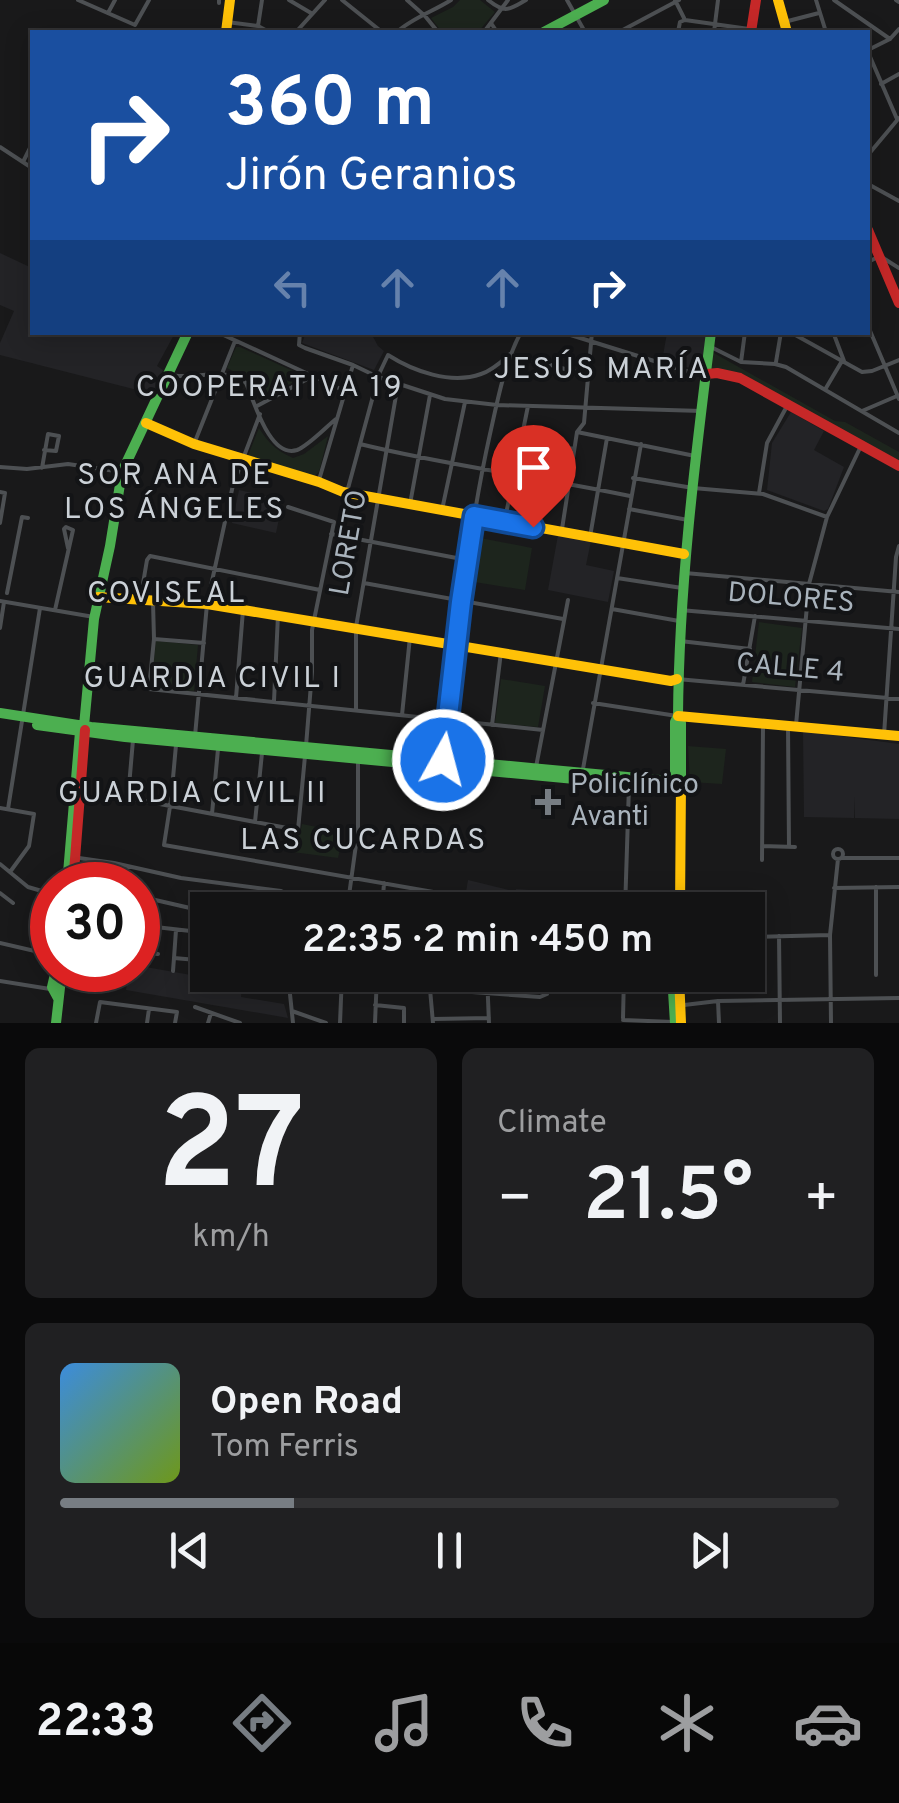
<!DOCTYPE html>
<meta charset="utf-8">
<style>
body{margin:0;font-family:Overpass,sans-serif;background:#202022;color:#f1f3f6;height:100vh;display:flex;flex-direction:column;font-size:38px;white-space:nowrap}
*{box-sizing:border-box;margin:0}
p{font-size:32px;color:#9d9ea0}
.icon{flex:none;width:55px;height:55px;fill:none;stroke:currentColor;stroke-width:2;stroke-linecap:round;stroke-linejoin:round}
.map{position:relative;height:1023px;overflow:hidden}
.drawer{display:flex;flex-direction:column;gap:25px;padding:25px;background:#0a0a0b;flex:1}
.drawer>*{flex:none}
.banner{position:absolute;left:30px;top:30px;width:840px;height:305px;border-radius:0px;box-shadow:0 5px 25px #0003,0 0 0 2px #323234;background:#1a4fa0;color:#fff;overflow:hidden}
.speed{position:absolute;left:30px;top:862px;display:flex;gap:20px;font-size:50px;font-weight:700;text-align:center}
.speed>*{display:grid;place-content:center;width:130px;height:130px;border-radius:50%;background:#131314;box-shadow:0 5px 25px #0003,0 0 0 2px #323234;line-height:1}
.speed .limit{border:15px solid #d22;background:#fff;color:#111}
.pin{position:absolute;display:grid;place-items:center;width:85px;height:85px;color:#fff;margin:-102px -42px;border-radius:50% 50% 50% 0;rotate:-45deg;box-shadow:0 0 10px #0007}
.pin .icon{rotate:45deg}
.me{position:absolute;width:110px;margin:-55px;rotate:7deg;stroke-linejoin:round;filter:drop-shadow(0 0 8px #0008)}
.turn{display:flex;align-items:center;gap:35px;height:210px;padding:0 30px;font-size:45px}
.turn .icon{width:130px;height:130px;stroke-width:2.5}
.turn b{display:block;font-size:70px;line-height:85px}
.lanes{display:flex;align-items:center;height:95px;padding:0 30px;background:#0003;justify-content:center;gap:50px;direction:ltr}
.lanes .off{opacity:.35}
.big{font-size:75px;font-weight:600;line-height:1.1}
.drawer .widget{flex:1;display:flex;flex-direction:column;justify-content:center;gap:15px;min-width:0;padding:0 35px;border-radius:15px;background:#202022}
.drawer .dial{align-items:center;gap:0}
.dial b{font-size:130px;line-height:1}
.song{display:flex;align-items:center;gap:30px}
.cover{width:120px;height:120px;border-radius:15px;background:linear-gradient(135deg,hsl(210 70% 55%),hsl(80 70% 35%))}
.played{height:10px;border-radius:5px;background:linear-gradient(90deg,#777d83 30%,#323234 30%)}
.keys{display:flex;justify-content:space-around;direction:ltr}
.heat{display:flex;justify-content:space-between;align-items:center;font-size:55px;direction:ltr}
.drawer .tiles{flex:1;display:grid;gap:25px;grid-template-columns:1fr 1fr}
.widget:last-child{grid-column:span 2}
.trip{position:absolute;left:190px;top:892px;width:575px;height:100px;border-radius:0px;background:#131314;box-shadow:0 5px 25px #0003,0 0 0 2px #323234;font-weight:600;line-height:100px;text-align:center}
.dock{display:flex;height:160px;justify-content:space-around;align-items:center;background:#080808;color:#9d9ea0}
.dock .icon{width:70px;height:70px}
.dock .active{color:#777d83}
.dock b{font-size:45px;color:#f1f3f6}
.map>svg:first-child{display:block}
</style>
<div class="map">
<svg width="899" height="1023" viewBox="0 0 899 1023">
<rect width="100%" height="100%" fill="#19191a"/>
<!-- built -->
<path fill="#232326" d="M0,253l32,15v64l143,1 -18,33 6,4 -10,24 -153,-39v-12l14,-32 -14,-6z
M306,333h65l7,13 6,5 -10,19 -72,-27z
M667,333h32l8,2 -5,36 -40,-10z
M791,412l33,19 -10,19 30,17 -16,42 -4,2 -57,-21 5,-47z
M239,490l44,10 -7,33 -44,-10z
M558,535l33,6 -5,24 28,6 -6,31 -60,-12z
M803,731l96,13v75l-44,-1 -1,-22v22l-50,-1z
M468,880l41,10 -5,20h-41z
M516,889l81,6v15h-88z
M138,958l3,1 -1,7 102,18 -1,13 43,7 4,14 -162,-28 3,-20h9z"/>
<!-- green -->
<path fill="#1d251d" d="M460,0h20l15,12 -17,20h-36l-11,-14 22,-11z
M236,347h4l64,29 -44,25 -5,-18 -28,-15z
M712,352l123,69 10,1 54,30v11l-159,-90 -30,-4z
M259,428c9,15 18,23 34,30l11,-4 24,-18 -9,36 -5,4 -67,-18z
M475,537l57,11 -7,42 -57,-9z
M759,622l43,6 -7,59 -43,-5z
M156,641l42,4 -4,46 -43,-4z
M501,679l44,7 -7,41 -43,-4z
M688,746l38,3 -4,35 -32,-2z
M302,824l35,7 6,4 -5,23 -53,-7 3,-19 12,1z"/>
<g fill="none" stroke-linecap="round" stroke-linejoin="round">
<!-- street -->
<path stroke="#4d5053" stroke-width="4" d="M78,0l57,25 14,-25
M289,0l22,13
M342,0l40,32
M407,0l18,16 13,16
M488,0c18,14 20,10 38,0
M567,0l18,32
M675,0l9,18
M816,0l10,32
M834,0l56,39
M896,0l3,2
M219,3v-3
M108,13l7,-13
M685,20l64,9
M788,21l31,-8
M227,22l31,4 11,6
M491,23l6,9
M258,26l4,-26
M296,32l29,-32
M397,32c15,-14 37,-21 54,-32
M484,32l24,-32
M619,32l60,-32
M678,32l2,-10 5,-2
M714,32l4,-32
M868,50l22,-11 9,-10
M868,52l29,67
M881,84l18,-10
M0,147l32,21
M868,155l31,-37
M23,162l9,-18
M868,184l31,17
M868,262l12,-6 19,12
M868,326l31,73
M217,332l128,59
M300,332l-1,13 6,3 48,17 25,12 67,22 52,6 205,6
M561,332l138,43 6,-1
M790,332l72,40 10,-1 27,-11
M833,332l11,29
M711,347l30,15 34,2 11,3 113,66
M510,354l77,21
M741,362l4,-30
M776,362l5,-30
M170,375c24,5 58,-9 76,8 8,18 24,76 51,67 11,-4 29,-23 39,-31
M826,388l16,-27
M257,406l56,-30
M862,411l35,-15
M577,432l118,24
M521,439l53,10
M194,444l41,-103
M360,444c89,22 180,33 270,52
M0,467l27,2 41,-5 54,8
M42,468l6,-34 11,2 -3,15 -12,-1
M633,478l60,10 70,6 64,23
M319,480l34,-115
M0,492l5,1 -5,30
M347,492l32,-118 9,-19c25,16 63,30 93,19 10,-3 19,-11 27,-18
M759,493l8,-50 20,-37
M410,504l20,-109
M288,507l46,15 -22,108v42l-6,74
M629,509l59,11
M442,510l23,-108
M505,519l23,-113
M562,529l15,-97 7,-9 8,-91
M331,534l136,26
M590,537l17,-99
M685,573l214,19
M617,578l65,10
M364,583l199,36
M7,593l15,-76 6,1
M0,601l94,16
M140,601l7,-41 3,-4 170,34
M153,602l1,37 -5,50 394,41
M612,609l67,12
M55,610l18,-80 -7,-3 -2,2 4,19
M680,610l219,19
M0,628l4,-26
M154,639l50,4
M680,641l70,8
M677,679l222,20
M743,685l12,-69
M236,698l7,-88
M274,701l4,-86
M593,703l84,13
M356,710v-83l42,-243
M402,715l8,-78
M492,725l9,-73
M796,725l13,-141 18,-67 34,-71
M788,726l1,121
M884,735l12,-178 3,-11
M195,736l12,-132 26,-119 27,-71
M133,740l-5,58 170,32 7,-74
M176,745l-5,55 -7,45 298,52 -2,13
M443,759c14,-109 23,-218 47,-325 8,-35 14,-70 31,-102
M536,767l32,-167
M583,769l58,-325
M0,808l34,6 -5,32 -19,26
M8,809l32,-201
M212,814l6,-65
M255,822l7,-69
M762,846l33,1
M833 854a5 5 0 1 1 10 0a5 5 0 1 1-10 0Z
M79,858l35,5 67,15 100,13 4,2 -2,17
M841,858h58
M762,860l1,-135
M0,864l28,23 24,7
M122,885l5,-19
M834,888l65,-1
M0,893l13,10
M138,896l52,12 14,-2 34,4
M314,906v4
M347,910l11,-80v-69
M382,910l2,-27
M625,910l4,-125
M138,925l70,8
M176,930l-2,28 34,3
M779,936l1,87
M748,937l82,-2
M0,943l52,12
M138,952l20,2
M173,971l1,-13
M288,975l5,48
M337,975l68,6 25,8 110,8 7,-3 -4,-19
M487,975l2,48
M876,975v-88
M217,977v-2
M0,981l50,8
M430,989l3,34
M718,1001l1,22
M375,1005l29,3v15
M684,1005l34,-4 181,-3
M195,1007l45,16
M292,1011l34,12
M623,1018l1,-43
M433,1019l56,-1
M623,1020l50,2
M96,1023l4,-21 77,10 -2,11
M147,1023l2,-14
M208,1023l3,-10
M340,1023l2,-48
M375,1023l2,-48
M831,1023l-1,-88 8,-76"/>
<!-- fast -->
<path stroke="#4caf50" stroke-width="10" d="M544,32l60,-32
M0,713l91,14 590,55
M37,725l88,12 556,52
M675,782v-60l3,-6
M681,782v-59l-3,-7c1,-129 17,-256 33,-384
M67,885l13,-153 4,-6 10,-107 16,-73 12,-74 66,-140
M56,970l-4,17 6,11
M672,975l3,48
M56,1023l6,-53"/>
<!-- slow -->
<path stroke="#ffc107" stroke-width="10" d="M778,0l9,32
M226,32l4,-32
M146,423l48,21 125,38 24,10 341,62
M98,597l109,7 464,77 6,-2
M678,716l221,20
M680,910l1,-128
M679,975l2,48"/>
<!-- jam -->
<path stroke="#c62828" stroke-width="10" d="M751,32l5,-32
M868,230l31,73
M707,374l10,-1 23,5 159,88
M73,885l12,-155"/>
</g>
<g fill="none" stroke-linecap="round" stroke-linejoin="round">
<!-- route casing -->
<g stroke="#114b97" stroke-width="25">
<path id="route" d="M443,760l18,-158 13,-86 59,11"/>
</g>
<!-- route -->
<use href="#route" stroke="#1a73e8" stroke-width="18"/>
</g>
<!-- markers -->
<path fill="#777d83" stroke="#131416" stroke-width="4" d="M543 787h10v10h10v10h-10v10h-10v-10h-10v-10h10z"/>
<g text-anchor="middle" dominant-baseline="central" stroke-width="8" stroke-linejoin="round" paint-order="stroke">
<!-- street labels -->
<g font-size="28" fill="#a9b3bc" stroke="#131416">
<text transform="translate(350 543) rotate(-80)">LORETO</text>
<text transform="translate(791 599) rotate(5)">DOLORES</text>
<text transform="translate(790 669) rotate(5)">CALLE 4</text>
</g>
<!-- poi labels -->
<g font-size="28" fill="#a9b3bc" stroke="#131416" text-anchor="start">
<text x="570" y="786">Policlínico<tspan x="570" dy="32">Avanti</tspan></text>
</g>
<!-- neighbourhood labels -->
<g font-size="30" letter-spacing="2.5" fill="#cbd1d7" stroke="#131416">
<text x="602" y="370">JESÚS MARÍA</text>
<text x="270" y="388">COOPERATIVA 19</text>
<text x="175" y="476">SOR ANA DE<tspan x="175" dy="34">LOS ÁNGELES</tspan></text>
<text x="167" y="594">COVISEAL</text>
<text x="213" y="679">GUARDIA CIVIL I</text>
<text x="193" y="794">GUARDIA CIVIL II</text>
<text x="364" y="841">LAS CUCARDAS</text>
</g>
</g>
</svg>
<div class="speed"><div class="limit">30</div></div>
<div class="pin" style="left:533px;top:527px;background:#d93025"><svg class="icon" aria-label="arrive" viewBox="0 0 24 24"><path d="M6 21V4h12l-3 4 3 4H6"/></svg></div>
<svg class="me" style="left:443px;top:760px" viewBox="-20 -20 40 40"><circle r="17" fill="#1a73e8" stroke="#fff" stroke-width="3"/><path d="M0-11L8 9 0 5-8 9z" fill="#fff"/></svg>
<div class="trip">22:35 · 2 min · 450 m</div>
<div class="banner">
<div class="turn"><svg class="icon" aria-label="right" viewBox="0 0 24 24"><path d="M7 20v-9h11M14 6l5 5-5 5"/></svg><div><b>360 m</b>Jirón Geranios</div></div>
<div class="lanes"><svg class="icon off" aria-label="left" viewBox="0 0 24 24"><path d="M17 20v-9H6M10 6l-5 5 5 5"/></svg><svg class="icon off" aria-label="ahead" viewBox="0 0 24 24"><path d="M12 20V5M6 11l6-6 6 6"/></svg><svg class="icon off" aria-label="ahead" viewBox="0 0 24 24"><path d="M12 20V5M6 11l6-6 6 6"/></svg><svg class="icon" aria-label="right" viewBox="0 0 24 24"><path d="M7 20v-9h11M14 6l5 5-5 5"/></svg></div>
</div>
</div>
<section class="drawer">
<div class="tiles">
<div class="widget dial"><b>27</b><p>km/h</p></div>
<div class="widget"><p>Climate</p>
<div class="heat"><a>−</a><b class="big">21.5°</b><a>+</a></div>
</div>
<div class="widget">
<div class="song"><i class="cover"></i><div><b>Open Road</b><p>Tom Ferris</p></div></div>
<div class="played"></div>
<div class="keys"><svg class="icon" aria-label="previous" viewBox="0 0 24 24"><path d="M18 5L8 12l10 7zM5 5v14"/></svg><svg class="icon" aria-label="pause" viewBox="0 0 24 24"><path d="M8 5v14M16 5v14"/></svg><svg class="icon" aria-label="next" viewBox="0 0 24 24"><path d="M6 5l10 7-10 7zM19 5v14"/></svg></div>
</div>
</div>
</section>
<nav class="dock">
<b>22:33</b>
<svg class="icon active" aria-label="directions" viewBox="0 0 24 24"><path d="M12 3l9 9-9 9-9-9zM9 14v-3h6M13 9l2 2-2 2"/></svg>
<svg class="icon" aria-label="music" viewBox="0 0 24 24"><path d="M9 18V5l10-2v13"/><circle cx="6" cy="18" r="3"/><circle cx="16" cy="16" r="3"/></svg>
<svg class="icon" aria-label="phone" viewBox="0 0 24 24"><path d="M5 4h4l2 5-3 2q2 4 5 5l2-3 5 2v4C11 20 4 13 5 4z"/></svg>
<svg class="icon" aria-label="climate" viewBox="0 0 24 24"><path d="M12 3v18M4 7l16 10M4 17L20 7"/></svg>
<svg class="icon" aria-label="car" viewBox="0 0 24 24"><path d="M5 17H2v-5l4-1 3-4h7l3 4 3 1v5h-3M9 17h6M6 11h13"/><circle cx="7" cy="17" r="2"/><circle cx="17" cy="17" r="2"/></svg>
</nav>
